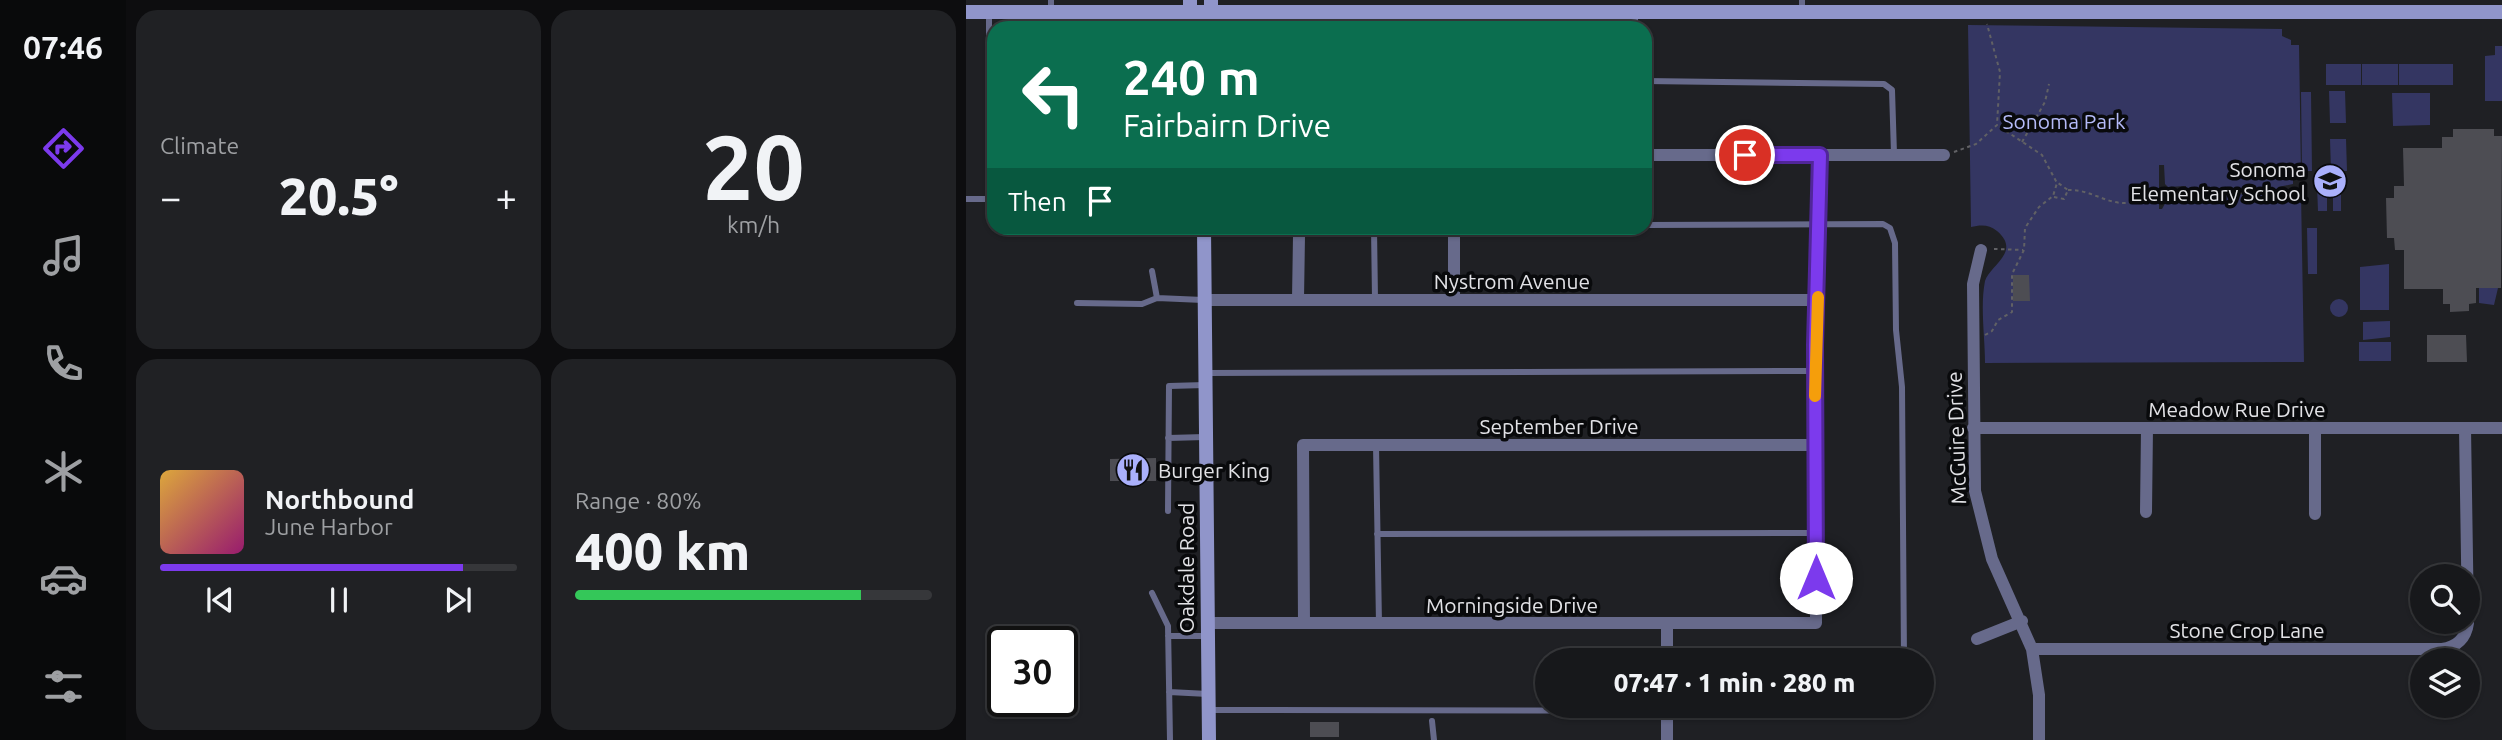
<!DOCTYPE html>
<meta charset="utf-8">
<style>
body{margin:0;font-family:Ubuntu,sans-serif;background:#202124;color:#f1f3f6;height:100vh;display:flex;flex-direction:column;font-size:26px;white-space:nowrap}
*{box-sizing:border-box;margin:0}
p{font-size:23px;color:#9ea0a3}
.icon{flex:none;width:38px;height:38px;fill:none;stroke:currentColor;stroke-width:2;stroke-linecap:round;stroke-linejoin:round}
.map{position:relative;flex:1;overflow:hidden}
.drawer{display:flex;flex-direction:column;gap:10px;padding:10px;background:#0d0d0f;width:840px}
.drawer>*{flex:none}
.banner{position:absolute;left:21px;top:21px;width:665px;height:214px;border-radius:21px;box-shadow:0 2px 5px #0004,0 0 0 2px #36373a;background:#0b6e4f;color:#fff;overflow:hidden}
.controls{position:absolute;left:1444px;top:564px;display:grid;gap:14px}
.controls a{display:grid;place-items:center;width:70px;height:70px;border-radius:50%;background:#17181b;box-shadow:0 2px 5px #0004,0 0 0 2px #36373a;font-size:35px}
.speed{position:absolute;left:21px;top:626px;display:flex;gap:14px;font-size:35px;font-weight:700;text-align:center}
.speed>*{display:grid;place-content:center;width:91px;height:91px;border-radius:50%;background:#17181b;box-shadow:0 2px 5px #0004,0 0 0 2px #36373a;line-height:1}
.speed .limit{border:4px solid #111;border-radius:10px;background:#fff;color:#111}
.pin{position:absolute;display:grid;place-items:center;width:60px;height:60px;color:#fff;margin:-30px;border:4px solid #fff;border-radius:50%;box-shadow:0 2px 7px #0007}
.me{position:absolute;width:77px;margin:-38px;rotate:0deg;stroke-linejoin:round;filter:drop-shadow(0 0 5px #0008)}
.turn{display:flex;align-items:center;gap:24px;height:147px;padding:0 21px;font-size:32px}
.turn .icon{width:91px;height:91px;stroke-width:2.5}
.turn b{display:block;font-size:49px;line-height:60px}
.then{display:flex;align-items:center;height:66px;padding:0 21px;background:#0003;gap:14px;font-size:26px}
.big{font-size:52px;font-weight:800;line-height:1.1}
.drawer .tile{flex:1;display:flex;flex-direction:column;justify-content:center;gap:10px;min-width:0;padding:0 24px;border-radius:21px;background:#202124}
.drawer .dial{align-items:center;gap:0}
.dial b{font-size:91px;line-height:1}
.song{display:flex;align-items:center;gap:21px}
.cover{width:84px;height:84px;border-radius:10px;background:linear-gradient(135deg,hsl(40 70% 55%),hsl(320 70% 35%))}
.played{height:7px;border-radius:4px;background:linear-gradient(90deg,#7c3aed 85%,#36373a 85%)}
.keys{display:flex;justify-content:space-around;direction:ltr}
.heat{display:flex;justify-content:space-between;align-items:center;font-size:38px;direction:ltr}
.charge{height:10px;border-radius:5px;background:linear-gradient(90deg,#34c759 80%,#36373a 0)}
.drawer .tiles{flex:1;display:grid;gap:10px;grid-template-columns:repeat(2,1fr)}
.trip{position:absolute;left:569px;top:648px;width:399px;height:70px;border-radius:35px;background:#17181b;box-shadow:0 2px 5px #0004,0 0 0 2px #36373a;font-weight:800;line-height:70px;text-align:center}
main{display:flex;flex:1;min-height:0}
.tab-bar{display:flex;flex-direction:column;width:126px;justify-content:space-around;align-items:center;background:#090a0b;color:#9ea0a3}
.tab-bar .icon{width:49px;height:49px}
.tab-bar .on{color:#7c3aed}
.tab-bar b{font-size:32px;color:#f1f3f6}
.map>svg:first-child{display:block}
</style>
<main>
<nav class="tab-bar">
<b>07:46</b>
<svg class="icon on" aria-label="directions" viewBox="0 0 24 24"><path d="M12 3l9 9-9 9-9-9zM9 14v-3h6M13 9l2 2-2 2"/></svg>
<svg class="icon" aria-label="music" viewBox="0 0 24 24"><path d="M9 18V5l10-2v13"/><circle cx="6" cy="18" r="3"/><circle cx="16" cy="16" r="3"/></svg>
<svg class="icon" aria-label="phone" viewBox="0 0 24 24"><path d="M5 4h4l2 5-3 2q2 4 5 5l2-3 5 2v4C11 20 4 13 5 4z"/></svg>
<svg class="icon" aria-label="climate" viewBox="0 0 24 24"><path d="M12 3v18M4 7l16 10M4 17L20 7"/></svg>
<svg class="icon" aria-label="car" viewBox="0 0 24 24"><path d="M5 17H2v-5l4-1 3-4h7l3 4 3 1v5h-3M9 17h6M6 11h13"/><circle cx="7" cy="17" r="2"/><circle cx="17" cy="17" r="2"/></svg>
<svg class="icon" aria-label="filters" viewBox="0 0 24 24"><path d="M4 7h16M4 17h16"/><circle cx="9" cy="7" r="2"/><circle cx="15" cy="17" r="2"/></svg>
</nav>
<section class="drawer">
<div class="tiles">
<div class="tile"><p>Climate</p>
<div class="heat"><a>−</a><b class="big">20.5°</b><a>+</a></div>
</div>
<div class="tile dial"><b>20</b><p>km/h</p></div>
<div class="tile">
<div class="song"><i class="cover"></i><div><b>Northbound</b><p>June Harbor</p></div></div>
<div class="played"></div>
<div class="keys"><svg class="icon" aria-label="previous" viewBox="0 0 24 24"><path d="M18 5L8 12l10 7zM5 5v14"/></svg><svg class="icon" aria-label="pause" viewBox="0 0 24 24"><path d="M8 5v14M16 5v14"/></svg><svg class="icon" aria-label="next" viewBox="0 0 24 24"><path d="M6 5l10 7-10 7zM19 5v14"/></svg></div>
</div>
<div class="tile"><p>Range · 80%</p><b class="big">400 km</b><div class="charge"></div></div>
</div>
</section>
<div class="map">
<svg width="1536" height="740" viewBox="0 0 1536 740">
<rect width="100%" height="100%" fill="#1f2024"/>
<!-- green -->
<path fill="#343662" d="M1002,25l314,4v7l9,4v5h8l2,126h-8v13l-15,3 -1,4 -90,2 -1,-7 -18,1 -3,-3 -1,-19h-5v44h3l5,-9 23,-2 1,-3 110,-2 3,169 -319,1c0,-25 -5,-57 0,-82 4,-15 37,-29 12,-50 -8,-7 -17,-6 -26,-4z
M1529,46h7v55h-17v-45l10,-1z
M1360,64h35v21h-35z
M1396,64h36v21h-36z
M1433,64h54v21h-54z
M1363,91h16l1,32h-16z
M1335,92h10l1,79h-10z
M1426,93h38v32l-37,1z
M1364,139h16l1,32h-16z
M1351,186h10v25h-9z
M1367,186h8v25h-8z
M1341,228h10v46h-9z
M1423,264v46h-29v-43z
M1513,288h19l-4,17 -15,-2z
M1364 308a9 9 0 1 1 18 0a9 9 0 1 1-18 0Z
M1424,321v16l-27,3v-18z
M1393,342h32v19h-32z"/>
<!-- building -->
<path fill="#4d4d53" d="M1487,129h41v7h8l-1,152h-25v15l-7,1v7l-19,1v-8h-7v-15h-39v-39h-9l-1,-12h-7l-1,-40h8v-12h10l-1,-38h39v-11h11z
M1047,275h16l1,26h-17z
M1461,335h39l1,27h-40z
M190,458v23h-46v-22z
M344,722h29v15h-29z"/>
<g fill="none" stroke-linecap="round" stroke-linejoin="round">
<!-- path -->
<path stroke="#616165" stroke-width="2" stroke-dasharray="3.5 3.5" stroke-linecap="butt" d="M1056,142l23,-40 4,-18
M988,152l22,-8 21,-19 3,-53 -13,-48
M1102,190c22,-1 38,14 58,13 9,0 18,-5 27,-6 49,-5 99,-4 148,-5
M1088,197l10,2 4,-9 -10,-7
M1028,249l29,1
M1019,335l7,-4 6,-11 14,-8v-38l12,-24 1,-22 14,-21 14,-11 4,-13 -15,-28 -45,-30"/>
<!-- lane -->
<path stroke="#676a8b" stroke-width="6" d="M85,0v12
M836,11v-11
M355,28v-15
M679,81l239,3 8,6 2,64
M23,132v-120
M0,199h28
M679,225l238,-1 7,4 5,15 1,87 6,57 2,273
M408,228l1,71
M186,271l5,27
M111,303l65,1 15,-6 46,2
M241,373l608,-2
M202,438l37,-1
M410,445l3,179
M202,511l1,-125 36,-1
M411,534l438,-1
M186,593l16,33 2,114
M202,636h40
M203,692l39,2
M244,710l681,1 11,-6
M466,721l2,19"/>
<!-- street -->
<path stroke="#676a8b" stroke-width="12" d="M666,28v-15
M679,155h299
M488,228v72
M1015,250l-8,34 2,207 17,68 40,90 7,46v45
M332,299l1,-63
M239,300h613
M1007,428h529
M1349,428v86
M1180,512l1,-84
M242,623h608l-1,-278 5,-190
M338,623l-1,-178h512
M701,625v35
M1011,639l45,-18
M1066,649h410c15,-2 24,-11 26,-26l-3,-195
M701,740v-35"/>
<!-- secondary -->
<path stroke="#9095ca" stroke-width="14" d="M224,0v28
M0,12h1536
M245,28v-28
M238,228l5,512"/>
</g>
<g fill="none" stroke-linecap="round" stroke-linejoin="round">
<!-- route casing -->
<g stroke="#51269a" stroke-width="18">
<path id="route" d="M779,155h75l-5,190 1,233"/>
</g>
<!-- route -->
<use href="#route" stroke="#7c3aed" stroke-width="12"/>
<!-- slow -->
<path stroke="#f59e0b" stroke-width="12" d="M849,396l3,-99"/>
</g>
<!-- icons -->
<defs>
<g id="school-disc" transform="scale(1.75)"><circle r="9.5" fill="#aab0fb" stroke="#090a0c"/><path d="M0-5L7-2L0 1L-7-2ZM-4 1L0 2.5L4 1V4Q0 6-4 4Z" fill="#111"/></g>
<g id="restaurant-disc" transform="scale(1.75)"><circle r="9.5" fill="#aab0fb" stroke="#090a0c"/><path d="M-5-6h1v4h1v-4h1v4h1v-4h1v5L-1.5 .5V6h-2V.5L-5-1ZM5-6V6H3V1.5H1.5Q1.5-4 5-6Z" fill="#111"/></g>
</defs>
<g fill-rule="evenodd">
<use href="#school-disc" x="1364" y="181"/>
<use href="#restaurant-disc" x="167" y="470"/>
</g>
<g text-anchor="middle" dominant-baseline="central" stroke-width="7" stroke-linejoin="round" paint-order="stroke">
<!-- park labels -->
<g font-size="21" fill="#b5bbf8" stroke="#090a0c">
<text x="1098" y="121">Sonoma Park</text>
</g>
<!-- poi labels -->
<g font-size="21" fill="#e2e2e6" stroke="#090a0c" text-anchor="end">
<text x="1340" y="169">Sonoma<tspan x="1340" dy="24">Elementary School</tspan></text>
<text x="192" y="470" text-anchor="start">Burger King</text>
</g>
<!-- street labels -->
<g font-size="21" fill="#e2e2e6" stroke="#090a0c">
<text x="546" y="281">Nystrom Avenue</text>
<text x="1271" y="409">Meadow Rue Drive</text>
<text x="593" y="426">September Drive</text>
<text transform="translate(990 438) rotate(-92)">McGuire Drive</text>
<text transform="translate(220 568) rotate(-90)">Oakdale Road</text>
<text x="546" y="605">Morningside Drive</text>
<text x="1281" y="630">Stone Crop Lane</text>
</g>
</g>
</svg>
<div class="controls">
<a><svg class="icon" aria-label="search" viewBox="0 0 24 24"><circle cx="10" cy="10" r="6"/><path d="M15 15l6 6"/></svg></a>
<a><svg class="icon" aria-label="layers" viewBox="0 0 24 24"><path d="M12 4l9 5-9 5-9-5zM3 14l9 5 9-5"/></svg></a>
</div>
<div class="speed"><div class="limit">30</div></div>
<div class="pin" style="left:779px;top:155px;background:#d93025"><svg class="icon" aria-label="arrive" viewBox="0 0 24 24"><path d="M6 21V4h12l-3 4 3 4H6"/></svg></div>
<svg class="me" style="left:850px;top:578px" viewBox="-20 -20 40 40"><circle r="19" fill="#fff"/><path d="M0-13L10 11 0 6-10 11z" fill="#7c3aed"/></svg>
<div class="trip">07:47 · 1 min · 280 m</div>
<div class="banner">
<div class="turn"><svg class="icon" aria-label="left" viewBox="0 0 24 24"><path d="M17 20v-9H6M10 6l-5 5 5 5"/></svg><div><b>240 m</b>Fairbairn Drive</div></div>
<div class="then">Then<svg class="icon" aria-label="arrive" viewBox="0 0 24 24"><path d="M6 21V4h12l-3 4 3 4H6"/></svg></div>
</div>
</div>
</main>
